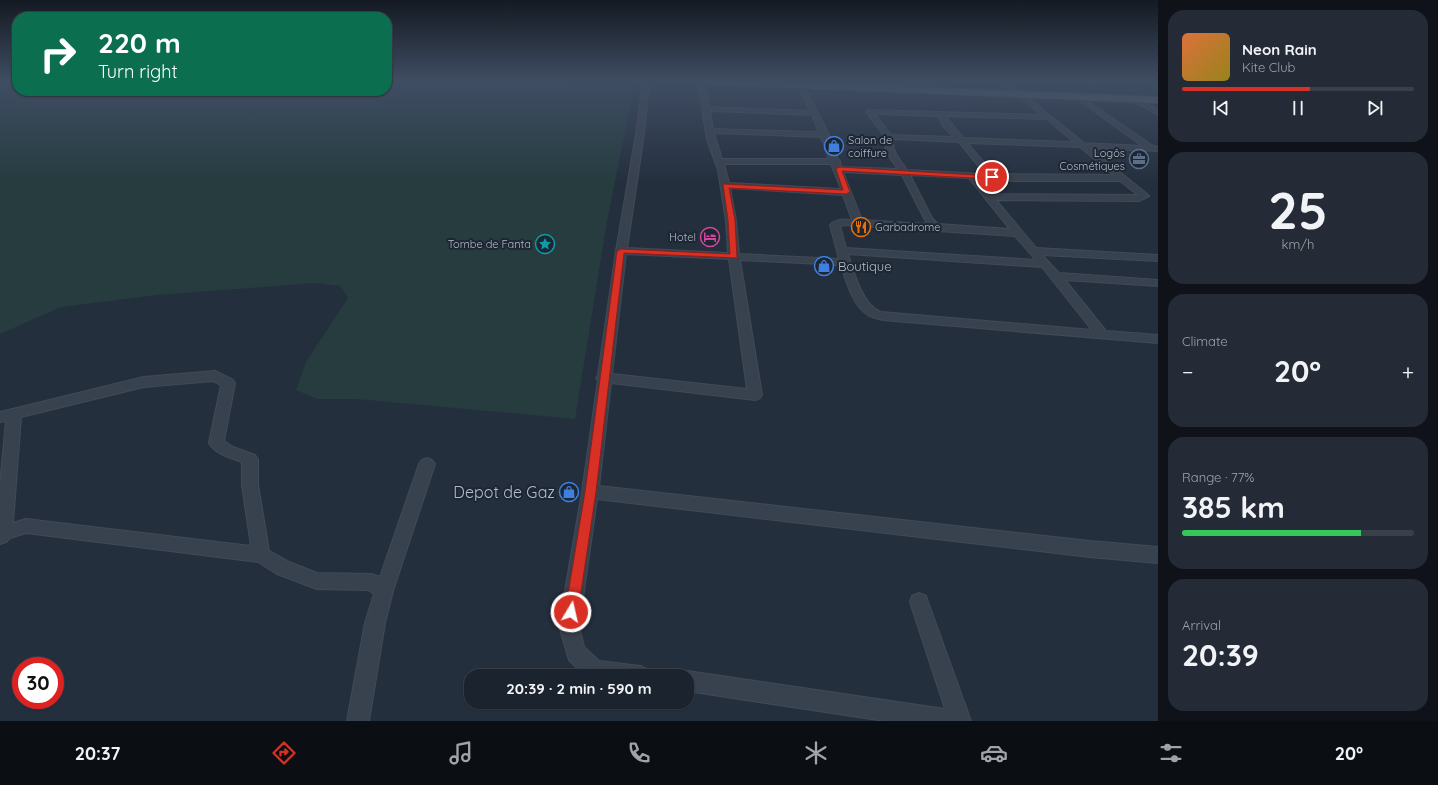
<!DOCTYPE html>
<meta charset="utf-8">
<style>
body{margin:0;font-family:Quicksand,sans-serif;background:#242b36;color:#f1f3f6;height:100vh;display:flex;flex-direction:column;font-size:15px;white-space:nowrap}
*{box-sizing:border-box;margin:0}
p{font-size:13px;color:#a0a4aa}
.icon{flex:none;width:22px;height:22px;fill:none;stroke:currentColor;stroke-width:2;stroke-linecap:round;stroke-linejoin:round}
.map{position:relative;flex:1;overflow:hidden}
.panel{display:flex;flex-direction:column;gap:10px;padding:10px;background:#0f1319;width:280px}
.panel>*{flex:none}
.hud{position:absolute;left:12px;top:12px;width:380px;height:84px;border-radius:16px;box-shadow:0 1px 3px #0004,0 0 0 1px #39404a;background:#0b6e4f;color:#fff;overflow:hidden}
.speed{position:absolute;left:12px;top:657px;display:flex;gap:8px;font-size:20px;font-weight:700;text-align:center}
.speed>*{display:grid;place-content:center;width:52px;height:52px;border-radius:50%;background:#1b232e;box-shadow:0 1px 3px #0004,0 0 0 1px #39404a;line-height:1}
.speed .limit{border:6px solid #d22;background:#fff;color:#111}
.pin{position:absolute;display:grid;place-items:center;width:34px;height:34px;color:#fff;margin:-17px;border:2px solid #fff;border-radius:50%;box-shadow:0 1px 4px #0007}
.me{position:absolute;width:44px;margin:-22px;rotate:9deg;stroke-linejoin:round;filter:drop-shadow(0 0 3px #0008)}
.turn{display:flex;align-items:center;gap:14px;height:84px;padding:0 20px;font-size:18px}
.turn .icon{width:52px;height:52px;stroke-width:2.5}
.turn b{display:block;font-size:28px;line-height:34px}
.big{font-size:30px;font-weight:700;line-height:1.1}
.panel .widget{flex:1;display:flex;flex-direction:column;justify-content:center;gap:6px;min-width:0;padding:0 14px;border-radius:16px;background:#242b36}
.panel .dial{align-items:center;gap:0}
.dial b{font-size:52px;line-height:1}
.song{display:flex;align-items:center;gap:12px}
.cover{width:48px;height:48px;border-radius:6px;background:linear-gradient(135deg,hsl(20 70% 55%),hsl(50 70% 35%))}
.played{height:4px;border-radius:2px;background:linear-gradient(90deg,#d93025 55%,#39404a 55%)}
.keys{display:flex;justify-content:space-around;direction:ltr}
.heat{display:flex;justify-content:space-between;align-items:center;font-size:22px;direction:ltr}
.charge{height:6px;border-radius:3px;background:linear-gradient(90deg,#34c759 77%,#39404a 0)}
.trip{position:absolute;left:464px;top:669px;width:230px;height:40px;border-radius:16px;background:#1b232e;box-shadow:0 1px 3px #0004,0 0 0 1px #39404a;font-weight:700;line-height:40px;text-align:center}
.tab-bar{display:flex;height:64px;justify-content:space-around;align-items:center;background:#0b0e12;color:#a0a4aa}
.tab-bar .icon{width:28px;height:28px}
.tab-bar .current{color:#d93025}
.tab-bar b{font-size:18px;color:#f1f3f6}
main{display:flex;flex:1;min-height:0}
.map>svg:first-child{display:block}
</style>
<main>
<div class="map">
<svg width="1158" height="721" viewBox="0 0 1158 721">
<rect width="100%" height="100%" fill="#242f3e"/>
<!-- green -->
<path fill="#263c3f" d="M0,81h17v10h370v-10h128l119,5 -28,141 -31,192 -218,-20h-40l-21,-9 10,-28 42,-64 -8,-12 -25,-3 -158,12 -96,12 -61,27z"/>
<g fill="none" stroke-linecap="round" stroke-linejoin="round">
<!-- minor casing -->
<g stroke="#414a57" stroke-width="2">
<path id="minor" d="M643,81h6l-5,53 -17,114 101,5 -2,-32 -8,-51 -11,-30 -9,-59h6l5,26 101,4 -12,-26 5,-1 26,51 9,24 2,2 1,6 57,2c-7,-10 -15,-18 -13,-32l-19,-25 1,-2 174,5 -22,-20v-2l2,-1 63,51 58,3 -67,-49 5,-1 73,50 5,1v4l-68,-3 57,46 2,2 -10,5 -143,-1 40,48 122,7v6l-116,-6 17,18 99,7v6l-93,-6 41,51 52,4v8l-275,-23c-5,-2 -11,-2 -15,-5 -15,-9 -22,-34 -27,-50l-101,-5 22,135 -2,3 -5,2 -144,-17 -12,103 491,55 68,6v16l-68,-6 -493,-58 -18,127 5,21 15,14 41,5 7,3 3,7h-65l-16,-16 -10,-34 23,-134 16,-112 -2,-2 2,-3 18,-124 20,-117zM710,111l102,4 7,17 -106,-3zM875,114l63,2 5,10 11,11 -63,-2zM945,116l102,3 27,23 -111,-4zM714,133l107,4 8,22h-107zM893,139l66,3 26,32 -78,-4c-6,-9 -16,-19 -14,-31zM967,143l113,4 34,28 -120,-1zM724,164h107l10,25 -112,-6zM843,172l59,3 25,49 -65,-4zM910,175l59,3 41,51 -72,-5 -6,-6zM979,179l35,2h106l18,14 -146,-1zM730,188l113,7 9,25c-8,-1 -17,-1 -22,5l9,34 -100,-5 -3,-33zM845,225l170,11 21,24 -190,-12 -6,-22zM626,254l103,5 18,130 -135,-15zM848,254l194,13 50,63 -211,-18c-18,-6 -28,-41 -33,-58z
M841,81h19l6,2c-5,4 -20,1 -25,-2z
M1000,81h7l10,8 -5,1z
M1133,97l25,13v5l-27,-15 -1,-1z
M215,371l18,9 2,3 -11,58 9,6 22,8 3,4v26l11,66 20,11 28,11 55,1 8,3 39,-113 3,-4 5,-2 5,2 3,4 -42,127 -8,32 -16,98h-22l18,-98 9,-29 -5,-4 -52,-1 -40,-15 -19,-12 -232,-29 -16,5 -4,4 -6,2v-59l6,-64 -6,1v-10l144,-35zM213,381l8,4 -12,58c6,11 22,15 33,19v23l9,61 -225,-27 -13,4 8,-106 123,-30z
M919,593l7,3 2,6 43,119h-86l-198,-30v-15h-8l1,-2 7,-3 258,38 -35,-107 2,-6z"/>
</g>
<!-- primary casing -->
<g stroke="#414a57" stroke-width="2">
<path id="primary" d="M703,81h73l382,16v6l-450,-19z"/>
</g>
<!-- minor -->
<use href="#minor" fill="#38414e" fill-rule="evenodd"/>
<!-- primary -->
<use href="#primary" fill="#56606e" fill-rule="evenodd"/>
</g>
<!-- wall -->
<path fill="#3f4b5c" d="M1070,81h28l-2,5 -21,-2z"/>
<!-- sky -->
<linearGradient id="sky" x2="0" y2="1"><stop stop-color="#141a22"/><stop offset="0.45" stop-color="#3f4d63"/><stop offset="1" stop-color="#3f4d63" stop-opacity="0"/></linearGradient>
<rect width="1158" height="182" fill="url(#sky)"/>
<!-- route -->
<path fill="#d93025" stroke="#8d1f18" d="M839,167l153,9 3,1 -3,2 -150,-8 8,21 -4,2 -117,-6 6,32 2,38 -113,-5 -28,239 -18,120 -2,4 -5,2 -4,-2 -2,-4 20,-120 32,-241 4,-2 109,5 -2,-34 -5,-36 120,6 -7,-21z"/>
<!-- icons -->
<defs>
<g id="shop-ring" transform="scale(1)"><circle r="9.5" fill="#1d2633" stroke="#3f7fe0" stroke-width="1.5"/><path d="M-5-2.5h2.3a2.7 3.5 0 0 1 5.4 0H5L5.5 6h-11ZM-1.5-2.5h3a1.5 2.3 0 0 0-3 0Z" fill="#3f7fe0"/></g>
<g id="office-ring" transform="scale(1)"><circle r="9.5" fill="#1d2633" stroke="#5c6f8a" stroke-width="1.5"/><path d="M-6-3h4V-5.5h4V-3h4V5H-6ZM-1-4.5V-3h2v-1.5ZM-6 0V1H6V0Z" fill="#5c6f8a"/></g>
<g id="restaurant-ring" transform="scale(1)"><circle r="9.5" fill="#1d2633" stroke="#e8710a" stroke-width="1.5"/><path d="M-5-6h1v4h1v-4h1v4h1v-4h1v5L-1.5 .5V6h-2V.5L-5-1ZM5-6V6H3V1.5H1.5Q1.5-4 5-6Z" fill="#e8710a"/></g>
<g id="hotel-ring" transform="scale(1)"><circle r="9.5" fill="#1d2633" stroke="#d1479c" stroke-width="1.5"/><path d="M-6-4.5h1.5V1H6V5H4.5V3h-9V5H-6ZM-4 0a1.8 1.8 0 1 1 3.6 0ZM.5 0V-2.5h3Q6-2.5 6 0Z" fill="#d1479c"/></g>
<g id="sight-ring" transform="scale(1)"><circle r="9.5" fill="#1d2633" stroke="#0f9aa8" stroke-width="1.5"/><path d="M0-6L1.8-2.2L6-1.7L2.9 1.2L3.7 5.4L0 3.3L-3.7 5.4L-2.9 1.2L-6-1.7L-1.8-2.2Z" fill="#0f9aa8"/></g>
</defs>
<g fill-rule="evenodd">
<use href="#shop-ring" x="834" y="146"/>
<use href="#office-ring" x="1139" y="159"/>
<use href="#restaurant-ring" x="861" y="227"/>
<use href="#hotel-ring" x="710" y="237"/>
<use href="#sight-ring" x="545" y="244"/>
<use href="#shop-ring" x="824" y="266"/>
<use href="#shop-ring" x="569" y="492"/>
</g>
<g text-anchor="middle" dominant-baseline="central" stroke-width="4" stroke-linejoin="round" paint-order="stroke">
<!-- far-poi labels -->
<g font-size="11" fill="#b4bcc9" stroke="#1d2633" text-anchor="end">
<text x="848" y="140" text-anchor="start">Salon de<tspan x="848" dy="13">coiffure</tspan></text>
<text x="1125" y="153">Logôs<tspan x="1125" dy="13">Cosmétiques</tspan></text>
<text x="875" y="227" text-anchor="start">Garbadrome</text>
<text x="696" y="237">Hotel</text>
<text x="531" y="244">Tombe de Fanta</text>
</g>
<!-- poi labels -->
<g font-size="13" fill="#b4bcc9" stroke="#1d2633" text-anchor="start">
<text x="838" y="266">Boutique</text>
</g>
<!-- near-poi labels -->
<g font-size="16" fill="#b4bcc9" stroke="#1d2633" text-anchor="end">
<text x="555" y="492">Depot de Gaz</text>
</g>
</g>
</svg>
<div class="speed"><div class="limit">30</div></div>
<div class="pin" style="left:992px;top:177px;background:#d93025"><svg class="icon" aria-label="arrive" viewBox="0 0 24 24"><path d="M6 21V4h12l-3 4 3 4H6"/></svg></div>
<svg class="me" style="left:571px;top:612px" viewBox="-20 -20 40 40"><circle r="17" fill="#d93025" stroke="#fff" stroke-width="3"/><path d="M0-11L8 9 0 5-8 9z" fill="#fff"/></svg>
<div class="trip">20:39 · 2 min · 590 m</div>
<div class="hud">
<div class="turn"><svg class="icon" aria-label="right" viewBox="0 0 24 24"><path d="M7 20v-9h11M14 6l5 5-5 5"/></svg><div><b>220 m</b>Turn right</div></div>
</div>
</div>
<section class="panel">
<div class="widget">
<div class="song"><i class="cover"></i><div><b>Neon Rain</b><p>Kite Club</p></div></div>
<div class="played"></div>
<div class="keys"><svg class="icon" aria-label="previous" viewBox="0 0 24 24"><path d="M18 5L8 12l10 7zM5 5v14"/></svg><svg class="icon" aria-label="pause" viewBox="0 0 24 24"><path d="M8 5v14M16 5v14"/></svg><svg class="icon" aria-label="next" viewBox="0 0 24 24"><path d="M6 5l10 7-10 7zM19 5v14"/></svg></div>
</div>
<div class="widget dial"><b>25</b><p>km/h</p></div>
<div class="widget"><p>Climate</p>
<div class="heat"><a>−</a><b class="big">20°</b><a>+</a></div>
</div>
<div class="widget"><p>Range · 77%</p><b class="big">385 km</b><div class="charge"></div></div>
<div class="widget"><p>Arrival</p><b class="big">20:39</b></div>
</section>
</main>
<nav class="tab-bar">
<b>20:37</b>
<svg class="icon current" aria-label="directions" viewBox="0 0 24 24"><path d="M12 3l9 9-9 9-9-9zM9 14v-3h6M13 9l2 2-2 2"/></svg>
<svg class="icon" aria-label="music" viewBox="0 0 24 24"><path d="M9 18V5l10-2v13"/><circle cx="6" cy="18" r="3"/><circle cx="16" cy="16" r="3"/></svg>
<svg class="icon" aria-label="phone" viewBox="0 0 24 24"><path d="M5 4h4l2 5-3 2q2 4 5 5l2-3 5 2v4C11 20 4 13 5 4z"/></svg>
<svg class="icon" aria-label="climate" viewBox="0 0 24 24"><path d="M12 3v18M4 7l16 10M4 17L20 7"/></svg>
<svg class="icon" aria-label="car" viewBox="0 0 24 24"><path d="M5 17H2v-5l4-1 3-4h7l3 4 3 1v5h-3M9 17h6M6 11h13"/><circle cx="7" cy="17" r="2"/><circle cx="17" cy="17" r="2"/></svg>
<svg class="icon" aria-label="filters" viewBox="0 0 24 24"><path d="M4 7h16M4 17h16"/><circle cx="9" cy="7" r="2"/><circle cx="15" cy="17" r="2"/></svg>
<b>20°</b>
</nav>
